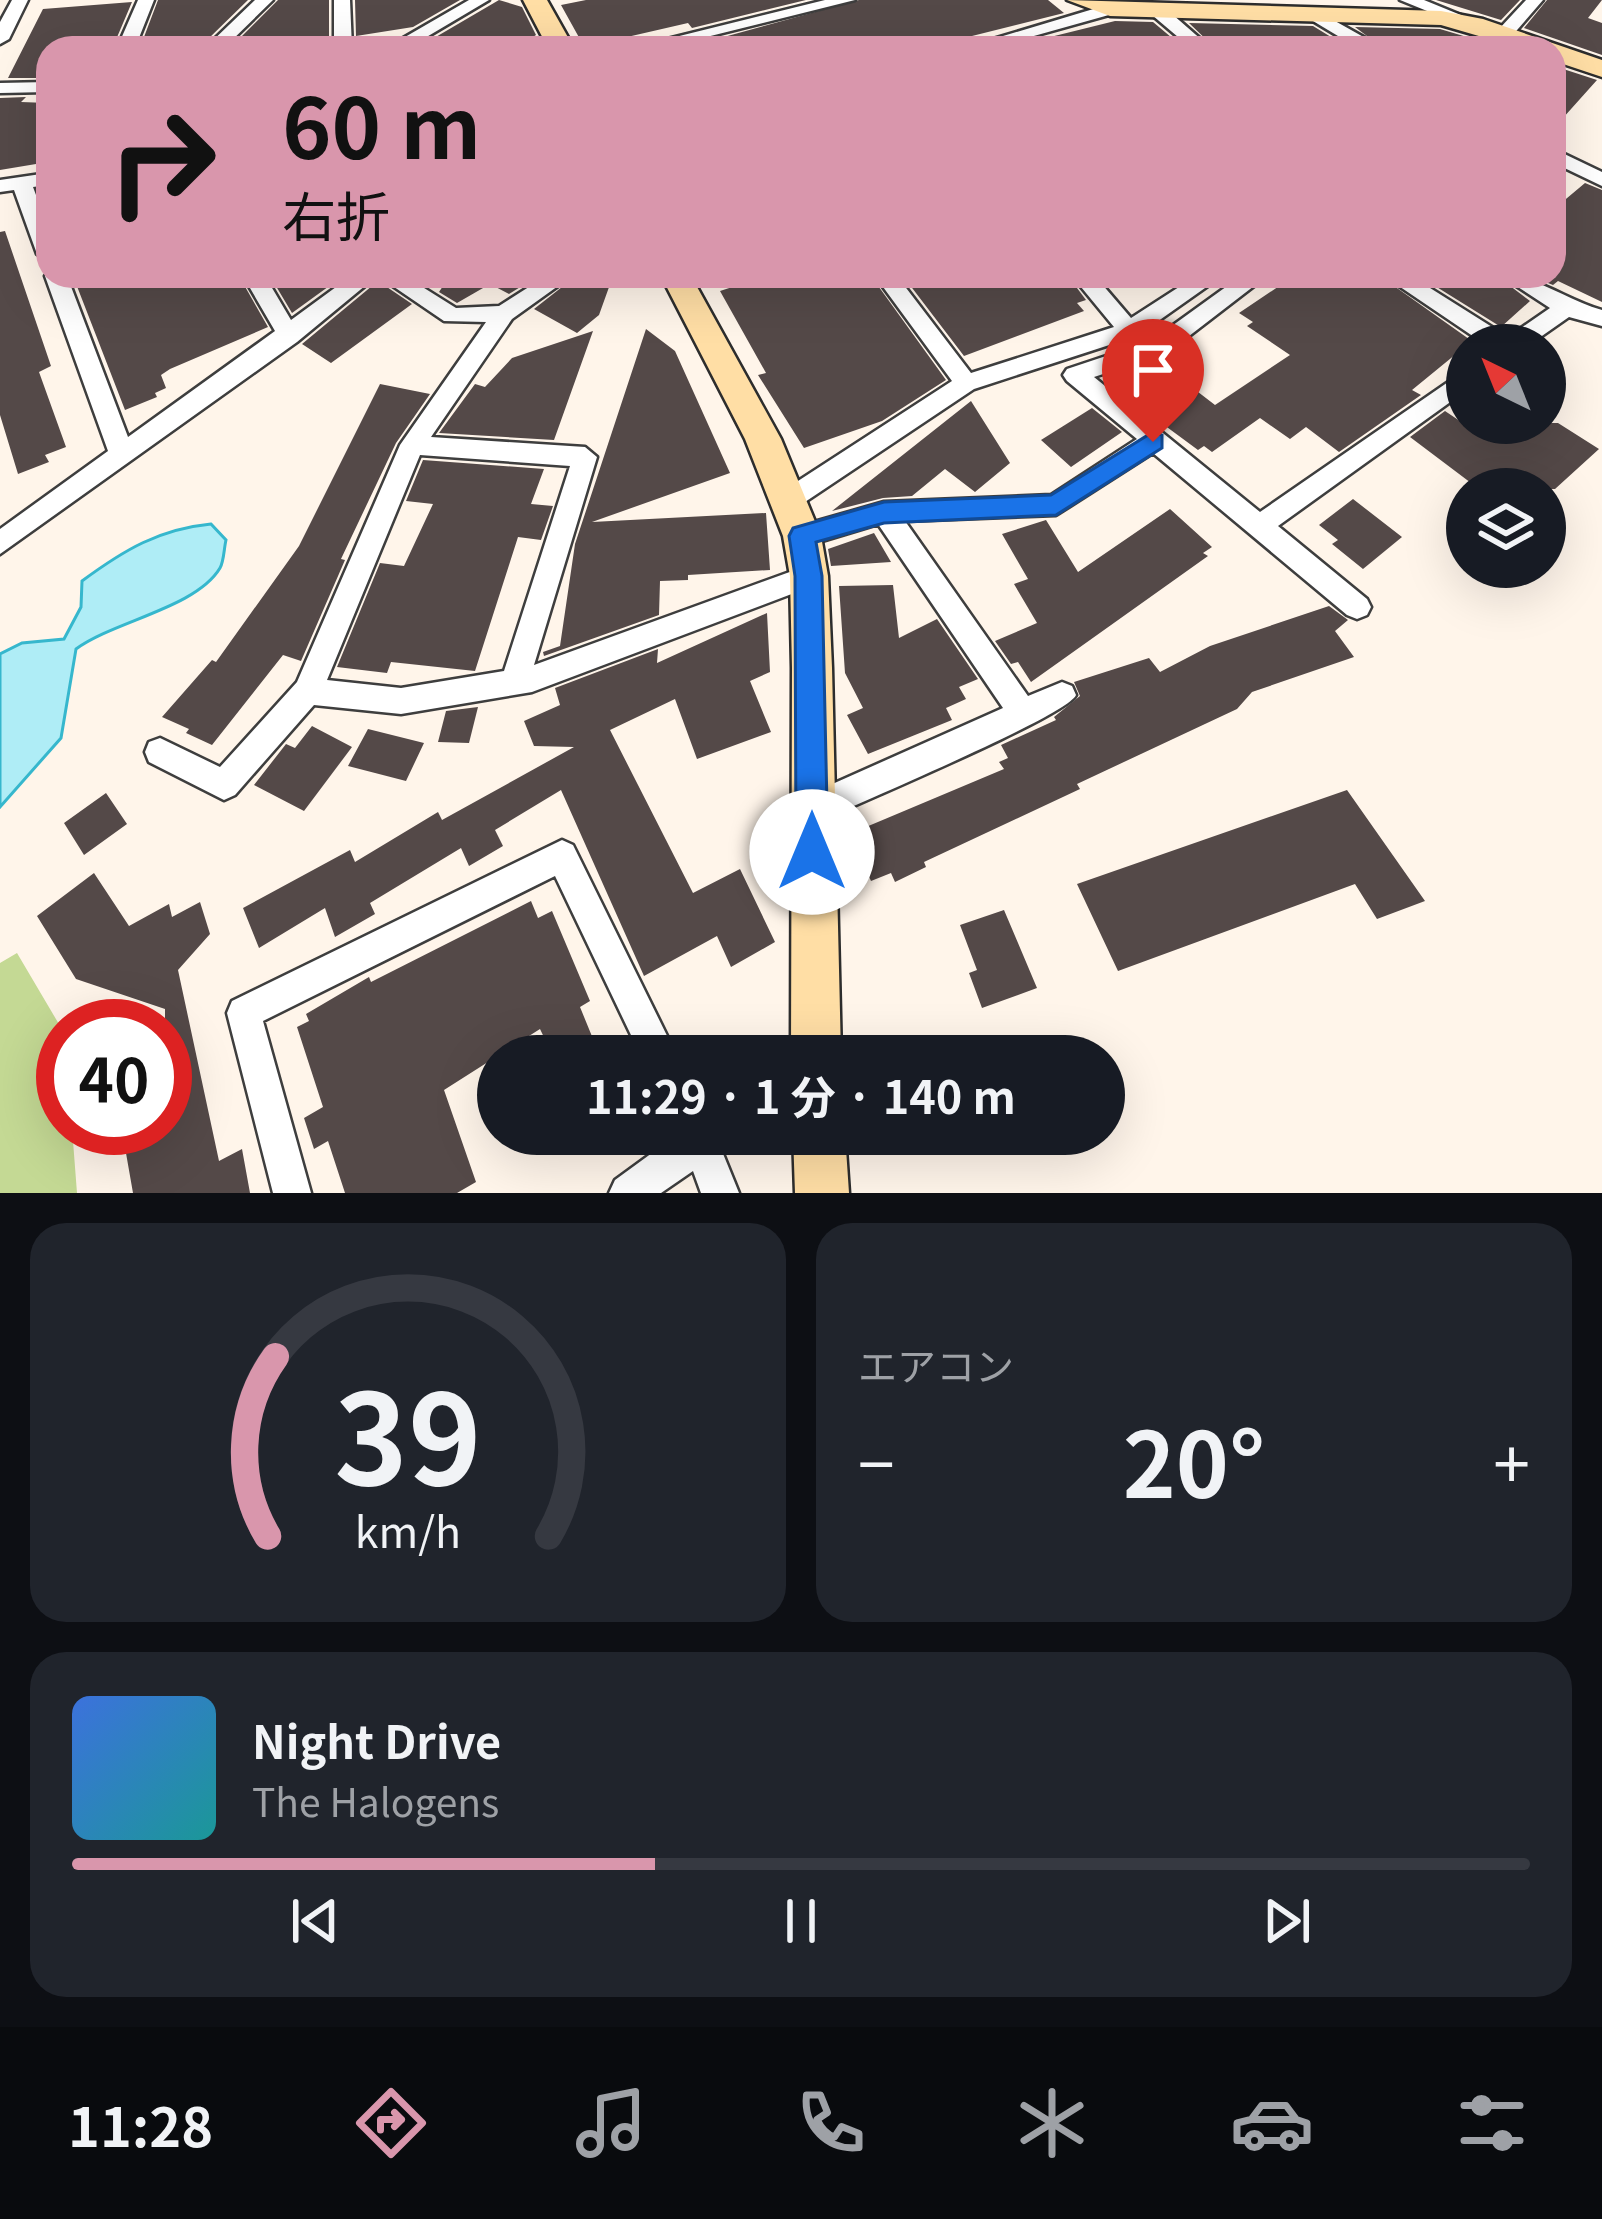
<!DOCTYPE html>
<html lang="ja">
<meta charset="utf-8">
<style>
body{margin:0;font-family:Georgia,"Noto Sans JP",serif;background:#20242c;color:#f1f3f6;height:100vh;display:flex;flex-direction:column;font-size:45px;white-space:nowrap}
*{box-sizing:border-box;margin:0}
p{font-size:39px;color:#9ea1a6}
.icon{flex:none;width:66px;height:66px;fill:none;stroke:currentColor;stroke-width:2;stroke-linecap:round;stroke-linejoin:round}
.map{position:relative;height:1193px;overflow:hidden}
.panel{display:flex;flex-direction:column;gap:30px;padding:30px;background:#0d0f14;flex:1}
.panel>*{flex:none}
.top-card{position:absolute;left:36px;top:36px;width:1530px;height:252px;border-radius:36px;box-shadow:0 12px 48px #0002;background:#d996ac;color:#111;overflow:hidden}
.needle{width:78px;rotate:317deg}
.tools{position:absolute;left:1446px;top:324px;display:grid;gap:24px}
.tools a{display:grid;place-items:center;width:120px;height:120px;border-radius:50%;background:#171b24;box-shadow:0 12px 48px #0002;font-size:60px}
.speed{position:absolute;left:36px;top:999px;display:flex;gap:24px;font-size:60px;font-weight:700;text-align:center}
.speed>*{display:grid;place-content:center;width:156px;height:156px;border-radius:50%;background:#171b24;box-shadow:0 12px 48px #0002;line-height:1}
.speed .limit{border:18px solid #d22;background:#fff;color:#111}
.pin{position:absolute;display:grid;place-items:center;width:102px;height:102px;color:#fff;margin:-123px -51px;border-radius:50% 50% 50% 0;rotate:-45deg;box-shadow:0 0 12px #0007}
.pin .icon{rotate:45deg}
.me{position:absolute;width:132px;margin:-66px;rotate:0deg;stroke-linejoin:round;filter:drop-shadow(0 0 9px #0008)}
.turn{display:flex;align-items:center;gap:42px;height:252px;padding:0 48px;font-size:54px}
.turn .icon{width:156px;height:156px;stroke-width:2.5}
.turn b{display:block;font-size:84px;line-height:102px}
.big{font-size:90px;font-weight:700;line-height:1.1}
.panel .tile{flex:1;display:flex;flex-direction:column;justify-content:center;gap:18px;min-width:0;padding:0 42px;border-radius:36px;background:#20242c}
.panel .dial{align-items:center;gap:0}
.dial svg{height:312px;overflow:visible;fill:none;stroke:#363941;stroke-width:7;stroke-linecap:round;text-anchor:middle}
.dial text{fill:#f1f3f6;stroke:none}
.song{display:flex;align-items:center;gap:36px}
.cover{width:144px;height:144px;border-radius:18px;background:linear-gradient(135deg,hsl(220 70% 55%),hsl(180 70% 35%))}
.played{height:12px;border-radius:6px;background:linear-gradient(90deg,#d996ac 40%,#363941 40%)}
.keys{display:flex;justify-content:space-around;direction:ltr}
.heat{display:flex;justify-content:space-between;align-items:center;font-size:66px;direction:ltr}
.panel .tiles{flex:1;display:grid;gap:30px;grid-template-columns:1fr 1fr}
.tile:last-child{grid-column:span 2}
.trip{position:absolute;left:477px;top:1035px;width:648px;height:120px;border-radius:60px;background:#171b24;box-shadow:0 12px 48px #0002;font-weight:700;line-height:120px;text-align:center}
.tab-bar{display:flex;height:192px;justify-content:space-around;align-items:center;background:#090b0e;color:#9ea1a6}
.tab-bar .icon{width:84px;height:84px}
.tab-bar .on{color:#d996ac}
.tab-bar b{font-size:54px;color:#f1f3f6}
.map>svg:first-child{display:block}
</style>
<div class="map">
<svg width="1602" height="1193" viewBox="0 0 1602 1193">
<rect width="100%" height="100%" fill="#fff5ea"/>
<!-- forest -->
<path fill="#c4d994" d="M17,953l46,78v97h9l5,65h-77v-230z"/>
<!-- water -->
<path fill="#afedf6" stroke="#36b7cd" stroke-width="3" d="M211,524l15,16c-2,8 -2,21 -6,28 -24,40 -106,53 -144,81l-15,89 -61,69v-153l22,-11 42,-4 17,-32 1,-26c42,-31 77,-52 129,-57z"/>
<!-- building -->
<path fill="#544948" d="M158,0h90l-43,42 -64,3z
M278,0h51v41l-45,7h-54z
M355,0h105l-47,27 -57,9z
M499,0l23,7 14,28 -20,13h-99z
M586,0h220l-114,28 -4,-5 -87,20 -20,-2 -20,-36z
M859,0h189l16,13 -140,35h-93l-9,-10 -69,10h-47l-4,-5z
M1436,0h84l-19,20z
M1547,0h55l-14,18 14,5v32l-78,-27z
M132,2l-17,40 -67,6v22l-6,8h-34l35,-69z
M1115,21l38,1 31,26 -170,-2z
M1189,23l124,3 36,22h-134z
M1355,27l85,2 64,19h-121z
M1554,66l43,14 -43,48z
M26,97l-5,5 27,1v59l-48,8v-72z
M1585,183l17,7v112l-44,-21 -5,4 -23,-9h24v-67z
M5,231l46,135 -12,6 27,75 -21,8 4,7 -31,12 -18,-59v-183z
M73,276h166l29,51 -98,42 -9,6 5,13 -11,5 2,4 -32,13z
M270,276h73l-51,37z
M413,276h125l-29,18 -19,-10 -33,19 -18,-11 10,-15 -16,11z
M576,276h37l-14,39 -22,18 -43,-24z
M766,276h105l75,104 -64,41 -78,27 -46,-73 8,-2 -46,-82z
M903,276h165l18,24 -9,3 7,8 -120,45z
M1294,276h86l96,68 -9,1 -55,45 9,5 -82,57 -33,-25 -16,12 -30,-21 -48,34 -8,-6 -6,4 -80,-59 45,-26 52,40 75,-50 -43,-29 6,-4 -14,-9z
M1419,276h78l33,25 -29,26z
M378,281l34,23 -81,59 -29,-19z
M646,329l29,22 55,122 -138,49 174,-9 4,57 -82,5v5l-28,1 -1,34 -115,41 -1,-4 17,-6 15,-102z
M593,331l-39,109 -115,-7 36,-49 10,3 27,-29z
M380,384l50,10 -34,49 -55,116 4,1 -44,101 -18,-6 -71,90 -26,-12 3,-4 -27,-12 50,-57 4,2 83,-116z
M971,401l39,62 -35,29 -30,-23 -33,27 -29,2 -51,13z
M1092,408l30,24 -51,35 -30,-27z
M1445,411l46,31 27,-19h40l41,26 -44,40h-76l-69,-52z
M423,460l121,9 -13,35 22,2 -12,34 -23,-3 -43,134 -84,-9 -4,11 -50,-6 43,-104 24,3 29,-62 -27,-3z
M1353,499l49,38 -39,32 -31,-25 6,-4 -19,-15z
M1170,509l42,38 -9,6 5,3 -177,126 -13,-20 -7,2 -16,-23 42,-18 -23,-39 14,-5 -26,-45 44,-14 32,52z
M874,533l17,29 -60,4 -3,-17z
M893,585l6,53 38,-19 41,60 -19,8 7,12 -20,9 6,12 -84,34 -21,-39 16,-7 -18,-35 -6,-87z
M1329,606l19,14 -13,11 19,26 -102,35 -15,17 -160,75 3,5 -156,73 2,5 -31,15 -4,-9 -20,8 -14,-31 17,-8 -8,-15 138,-58 -5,-7 9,-4 -7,-13 55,-25 -2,-3 26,-21 -6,-14 75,-24 11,14 50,-26z
M767,613l3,59 -20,9 21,51 -74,27 -22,-60 -65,31 83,163 47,-24 35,73 -44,25 -14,-31 -73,40 -83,-186 -66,40 8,16 -34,20 -8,-18 -91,55 5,11 -40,23 -10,-29 -66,40 -16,-40 107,-58 5,12 83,-50 4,8 132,-73 -40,-1 -10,-25 36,-16 -5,-17 103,-39 -1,14z
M478,707l-9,36 -31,-1 8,-31z
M312,726l40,21 -48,64 -50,-26 32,-41 9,4z
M368,729l56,14 -18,38 -58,-15z
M1347,790l78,111 -48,18 -22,-35 -237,87 -41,-87z
M106,793l21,31 -43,31 -20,-32z
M94,873l35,53 40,-22 3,13 28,-15 10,32 -32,36 41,191 23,-12 8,44h-117l-10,-57 16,-8h26v-119l-89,-30 -39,-63z
M531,901l7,17 14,-7 38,90 -10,6 20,49h-47l-13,-27 -96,61 32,92 -19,11h-112l-17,-52 -14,8 -10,-31 19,-11 -26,-80 12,-6 -3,-7 63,-37 2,5z
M1004,910l33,78 -55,20 -13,-35 8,-3 -17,-45z"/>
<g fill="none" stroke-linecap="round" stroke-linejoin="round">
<!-- street casing -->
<g stroke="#3e3e3e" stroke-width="5">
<path id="street" d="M12,0h16l-19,39 -9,5v-22z
M138,0h16l-19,48h-18z
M255,0h18l-49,48h-19z
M334,0h16l2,48h-18z
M469,0h20l-81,48h-22z
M825,0h30l-193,48h-31z
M1400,0h24l54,22 -14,4z
M1526,0h17l-32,37h-12v-8z
M1110,4l8,5 -2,4 -125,35h-28z
M1158,6l6,1 47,41h-20l-39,-33 -2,-4z
M1319,12l57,32 3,4h-21l-45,-27 -2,-4z
M48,82v10l-48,1v-10z
M1554,149l48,23v14l-48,-23z
M48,173v12l-15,2 15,40v34l-11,-7 -23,-64 -14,2v-12z
M48,272v4h19l61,161 147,-106 -32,-55h22l26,44 60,-44h26l-80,66 -297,212v-25l108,-78 -63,-175z
M378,276h27l51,32 43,-2 47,-30h26l-60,43 -81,118 154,10 12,10 -63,208 275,-100 9,3 4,8 -4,8 -286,108 -131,22 -87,-9 -79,90 -11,5 -75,-38 -4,-10 4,-10 11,-4 60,29 77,-85 103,-237 86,-123 -42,-1zM420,455l150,11 -66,205 -103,17 -74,-8z
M875,276h22l74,97 143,-46 -42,-51h23l36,42 65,-42h26l-85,60 -163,53 -175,117h-18l-4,-7 4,-7 171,-111z
M1241,276h26l-100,77 -73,24 166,135 207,-143v21l-189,136 89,73 4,8 -4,8 -10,4 -10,-4 -194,-162 -97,62 -151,6 123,175 34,-14 10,4 4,9c-9,21 -216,107 -253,125l-11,4 -11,-4 -4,-11 4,-11 202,-90 -125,-184 -76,23 -9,-3 -4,-8 4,-8 91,-26 167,-7 86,-56 -70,-58 -4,-6 4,-6 84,-28z
M1384,276h27l97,61 42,-29 -49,-32c38,0 65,24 101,34v16l-33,-9 -40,28h-43z
M562,840l11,5 104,211h-36l-86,-180 -292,145 48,172h-38l-46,-180 5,-12z
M678,1134h37l24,59h-38l-8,-22 -32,22h-52l6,-13z"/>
</g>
<!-- secondary casing -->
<g stroke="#2d2d2d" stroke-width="5">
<path id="secondary" d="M523,0h24l27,48h-26z
M1067,0l374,11 42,8 119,41v17l-48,-16v-13h-34l-79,-23 -331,-9z
M661,276h30l90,163 40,97 7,40 4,92 9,388h-50l1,-388 -2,-92 -7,-40 -38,-97z
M793,1134h52l4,59h-54z"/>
</g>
<!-- street -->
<use href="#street" fill="#fff" fill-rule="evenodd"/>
<!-- secondary -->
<use href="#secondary" fill="#ffdea5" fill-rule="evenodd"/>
</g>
<!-- route -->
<path fill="#1a73e8" stroke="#114b97" stroke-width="3" d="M1153,432l9,3v13l-106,67 -172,8 -68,19 6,34 6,276 -4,12 -12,4 -11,-4 -5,-12 -1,-276 -6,-40 4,-8 91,-26 167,-7z"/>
</svg>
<div class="tools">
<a><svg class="needle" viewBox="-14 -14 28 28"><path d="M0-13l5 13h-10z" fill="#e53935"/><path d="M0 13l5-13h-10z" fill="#9ea1a6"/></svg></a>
<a><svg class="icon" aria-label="layers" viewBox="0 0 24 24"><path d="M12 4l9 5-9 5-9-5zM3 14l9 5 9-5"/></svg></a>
</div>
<div class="speed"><div class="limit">40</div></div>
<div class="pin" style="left:1153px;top:442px;background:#d93025"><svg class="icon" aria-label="arrive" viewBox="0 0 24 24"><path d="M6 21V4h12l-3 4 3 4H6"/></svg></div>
<svg class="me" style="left:812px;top:852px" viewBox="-20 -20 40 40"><circle r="19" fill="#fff"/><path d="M0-13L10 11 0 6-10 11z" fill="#1a73e8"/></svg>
<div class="trip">11:29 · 1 分 · 140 m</div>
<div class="top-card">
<div class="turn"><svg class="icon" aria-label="right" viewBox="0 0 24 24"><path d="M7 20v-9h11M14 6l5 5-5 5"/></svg><div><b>60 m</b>右折</div></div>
</div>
</div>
<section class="panel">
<div class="tiles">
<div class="tile dial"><svg viewBox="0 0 100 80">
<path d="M14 69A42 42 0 1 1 86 69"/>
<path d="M14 69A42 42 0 0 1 16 23" stroke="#d996ac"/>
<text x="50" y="56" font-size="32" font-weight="700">39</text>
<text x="50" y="72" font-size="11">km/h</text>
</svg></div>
<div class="tile"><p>エアコン</p>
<div class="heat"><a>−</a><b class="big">20°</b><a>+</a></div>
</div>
<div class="tile">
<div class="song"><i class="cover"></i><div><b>Night Drive</b><p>The Halogens</p></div></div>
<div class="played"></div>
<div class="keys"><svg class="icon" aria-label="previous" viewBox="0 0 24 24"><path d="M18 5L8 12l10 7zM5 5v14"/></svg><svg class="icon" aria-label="pause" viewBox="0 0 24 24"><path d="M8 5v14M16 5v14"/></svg><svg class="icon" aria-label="next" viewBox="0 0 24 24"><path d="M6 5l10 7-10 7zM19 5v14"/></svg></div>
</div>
</div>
</section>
<nav class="tab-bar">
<b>11:28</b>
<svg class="icon on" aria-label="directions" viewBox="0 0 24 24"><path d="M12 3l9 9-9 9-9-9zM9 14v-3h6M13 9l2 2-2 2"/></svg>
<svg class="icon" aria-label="music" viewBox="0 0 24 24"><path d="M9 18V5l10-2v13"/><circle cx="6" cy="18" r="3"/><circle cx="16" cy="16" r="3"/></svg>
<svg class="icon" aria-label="phone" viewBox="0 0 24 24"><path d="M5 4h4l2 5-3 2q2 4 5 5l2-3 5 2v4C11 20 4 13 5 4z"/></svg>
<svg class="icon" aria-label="climate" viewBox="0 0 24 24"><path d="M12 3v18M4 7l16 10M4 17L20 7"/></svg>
<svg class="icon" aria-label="car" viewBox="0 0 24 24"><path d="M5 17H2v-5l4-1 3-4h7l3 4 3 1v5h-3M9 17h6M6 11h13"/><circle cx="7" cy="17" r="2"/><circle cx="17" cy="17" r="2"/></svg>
<svg class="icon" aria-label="filters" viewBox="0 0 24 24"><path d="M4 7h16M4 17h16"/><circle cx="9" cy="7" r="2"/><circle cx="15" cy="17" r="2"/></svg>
</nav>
